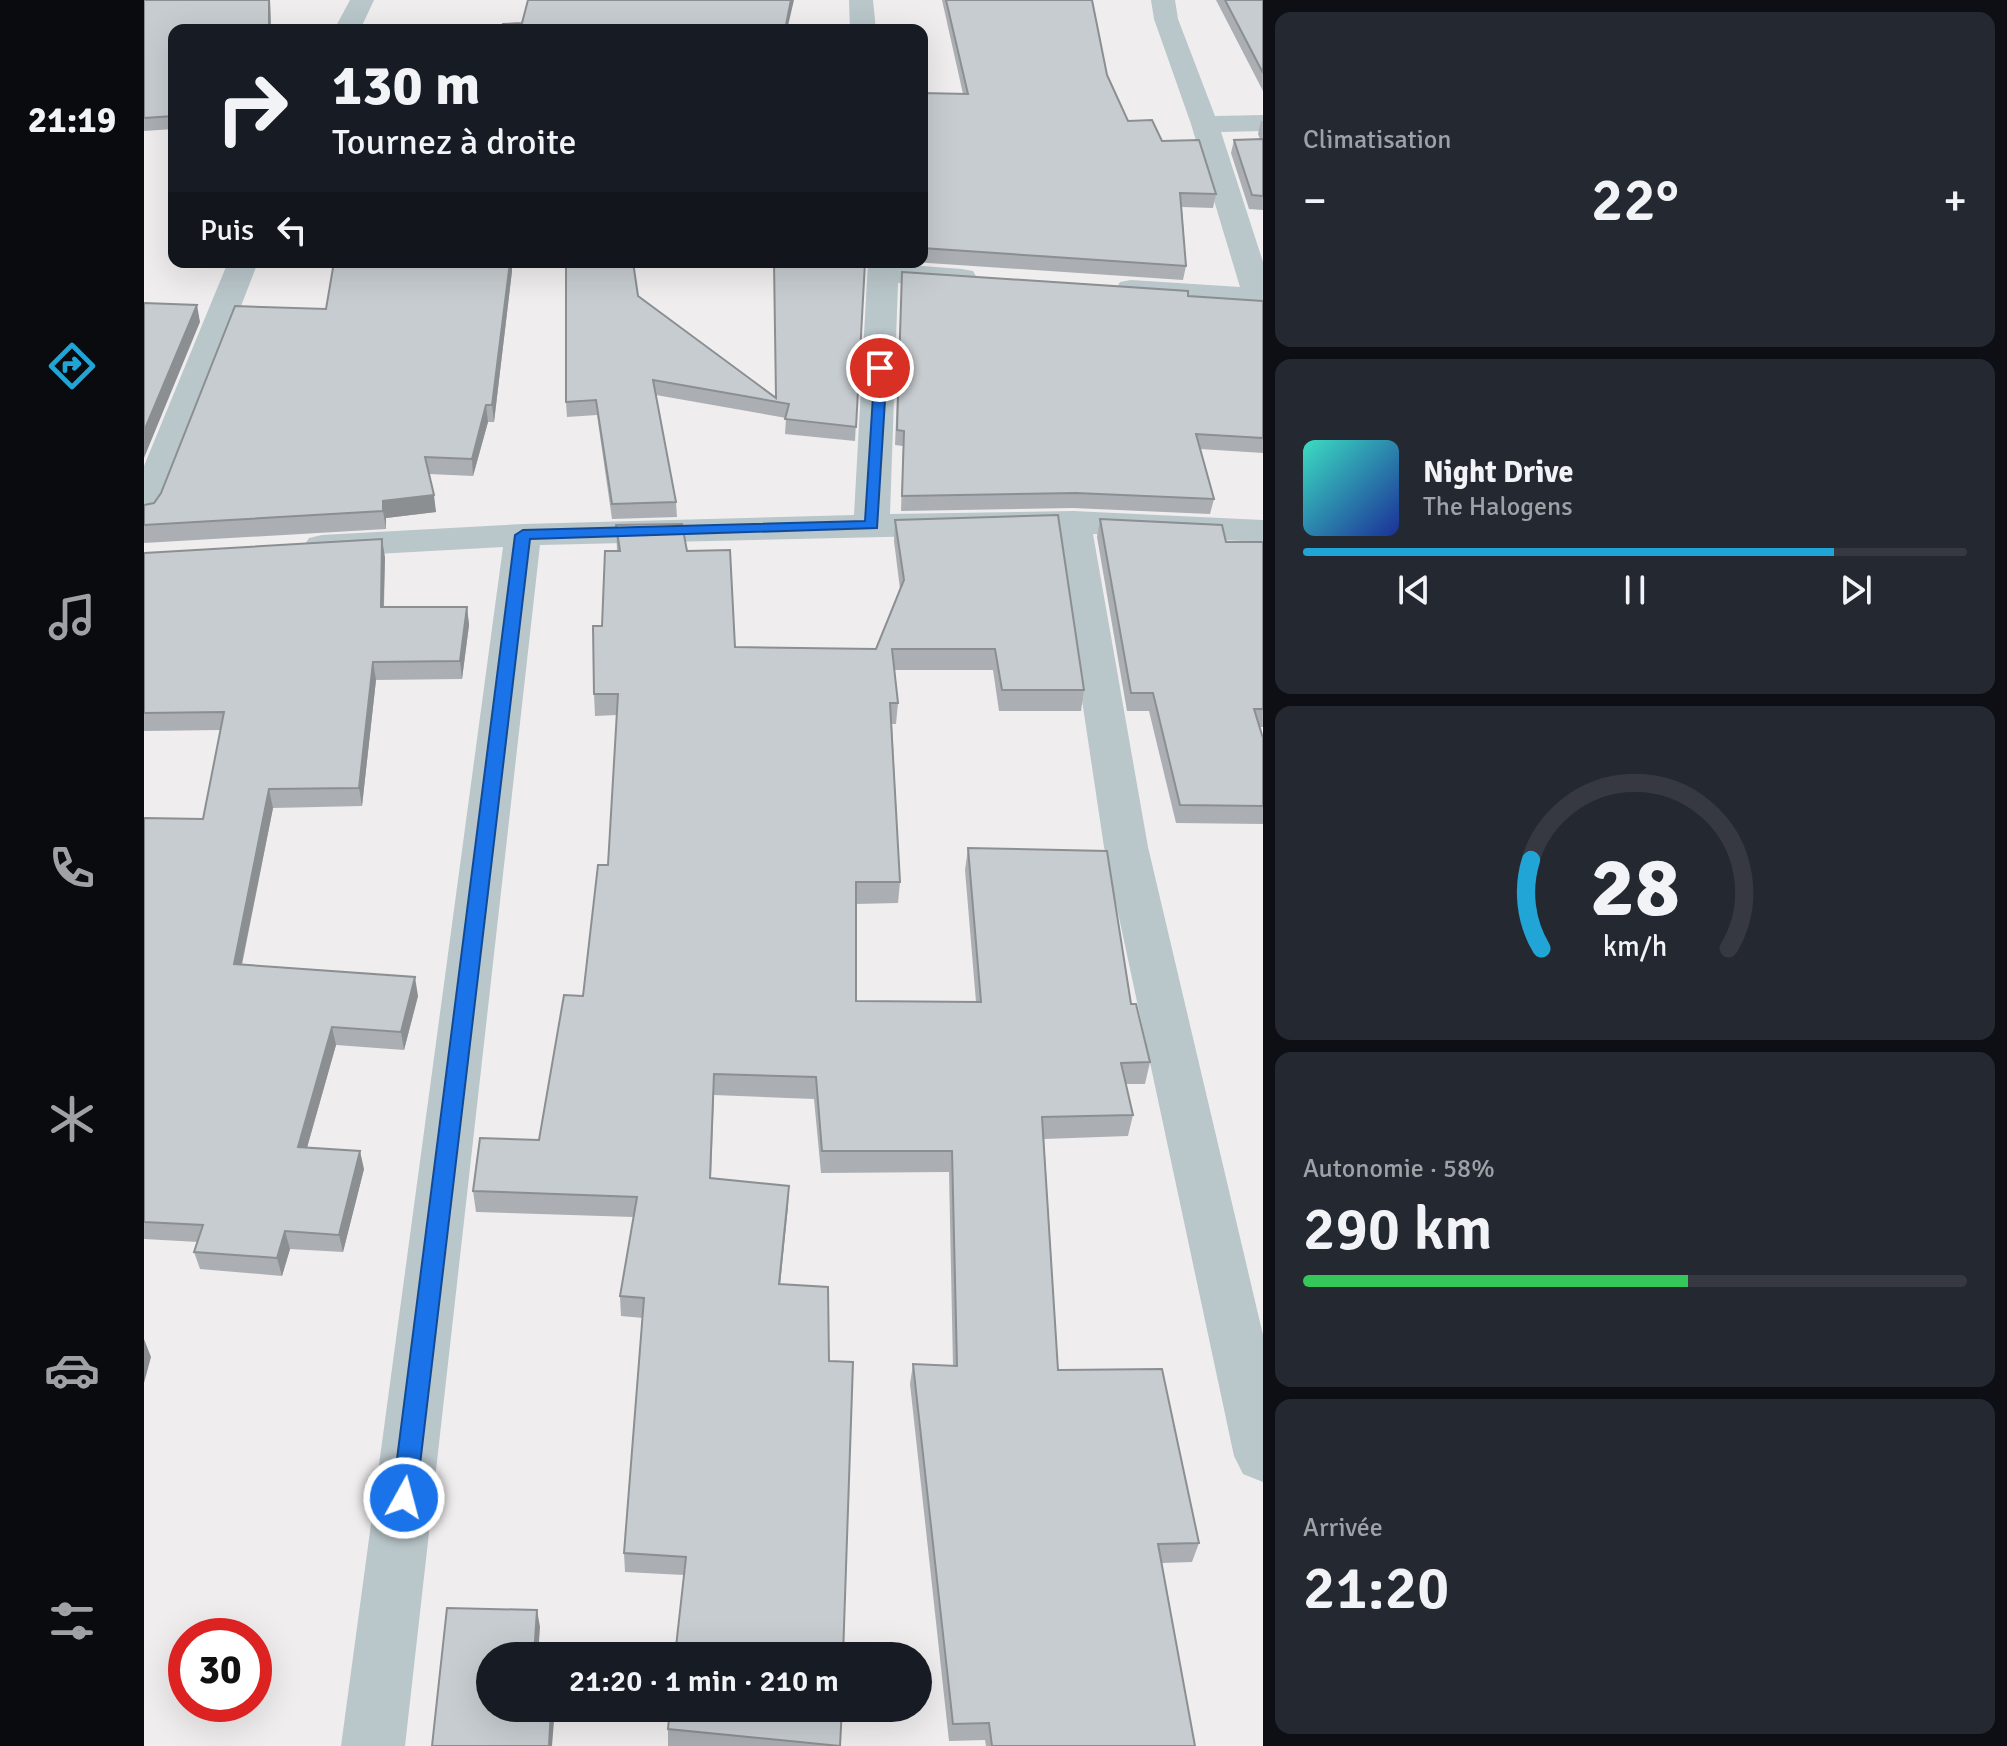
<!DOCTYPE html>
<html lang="fr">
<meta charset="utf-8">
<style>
body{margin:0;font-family:Signika,sans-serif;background:#242831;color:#f1f3f6;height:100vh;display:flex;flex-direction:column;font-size:30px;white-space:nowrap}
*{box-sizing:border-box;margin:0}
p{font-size:26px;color:#9ea1a6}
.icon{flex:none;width:44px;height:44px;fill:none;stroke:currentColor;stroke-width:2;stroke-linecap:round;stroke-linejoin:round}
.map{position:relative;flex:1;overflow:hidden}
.drawer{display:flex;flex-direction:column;gap:12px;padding:12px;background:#0d0f14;width:744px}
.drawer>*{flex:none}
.top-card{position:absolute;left:24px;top:24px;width:760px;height:244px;border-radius:16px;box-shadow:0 8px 32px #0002;background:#171b24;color:#f1f3f6;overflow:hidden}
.speed{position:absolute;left:24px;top:1618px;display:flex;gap:16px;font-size:40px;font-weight:700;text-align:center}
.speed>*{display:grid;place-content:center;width:104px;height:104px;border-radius:50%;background:#171b24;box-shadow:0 8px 32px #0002;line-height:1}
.speed .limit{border:12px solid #d22;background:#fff;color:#111}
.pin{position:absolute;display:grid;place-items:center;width:68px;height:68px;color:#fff;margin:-34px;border:4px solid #fff;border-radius:50%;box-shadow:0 2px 8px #0007}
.me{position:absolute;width:88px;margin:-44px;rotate:7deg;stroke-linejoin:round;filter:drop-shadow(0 0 6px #0008)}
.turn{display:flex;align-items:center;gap:28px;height:168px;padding:0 32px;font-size:36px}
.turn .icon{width:104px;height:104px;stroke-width:2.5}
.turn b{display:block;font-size:56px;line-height:68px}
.then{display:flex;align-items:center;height:76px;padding:0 32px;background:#0003;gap:16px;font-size:30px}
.big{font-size:60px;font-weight:600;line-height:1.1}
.drawer .widget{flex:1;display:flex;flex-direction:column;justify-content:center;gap:12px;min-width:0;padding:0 28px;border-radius:16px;background:#242831}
.drawer .dial{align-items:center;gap:0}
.dial svg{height:208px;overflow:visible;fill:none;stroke:#363941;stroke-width:7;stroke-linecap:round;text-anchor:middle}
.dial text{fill:#f1f3f6;stroke:none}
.song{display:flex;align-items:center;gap:24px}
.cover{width:96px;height:96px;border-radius:12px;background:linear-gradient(135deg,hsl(170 70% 55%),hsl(230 70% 35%))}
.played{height:8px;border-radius:4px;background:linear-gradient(90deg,#21a5d7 80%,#363941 80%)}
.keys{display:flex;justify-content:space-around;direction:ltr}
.heat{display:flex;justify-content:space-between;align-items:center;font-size:44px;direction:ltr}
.charge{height:12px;border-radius:6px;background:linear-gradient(90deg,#34c759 58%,#363941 0)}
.trip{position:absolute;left:332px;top:1642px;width:456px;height:80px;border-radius:40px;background:#171b24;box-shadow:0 8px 32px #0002;font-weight:600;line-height:80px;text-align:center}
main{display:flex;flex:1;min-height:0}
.tab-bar{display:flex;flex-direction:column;width:144px;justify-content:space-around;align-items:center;background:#090b0e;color:#9ea1a6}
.tab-bar .icon{width:56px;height:56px}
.tab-bar .on{color:#21a5d7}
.tab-bar b{font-size:36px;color:#f1f3f6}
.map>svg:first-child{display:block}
</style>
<main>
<nav class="tab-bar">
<b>21:19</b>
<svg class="icon on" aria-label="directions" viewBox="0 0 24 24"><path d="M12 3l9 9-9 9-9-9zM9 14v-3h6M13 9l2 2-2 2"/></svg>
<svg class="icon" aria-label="music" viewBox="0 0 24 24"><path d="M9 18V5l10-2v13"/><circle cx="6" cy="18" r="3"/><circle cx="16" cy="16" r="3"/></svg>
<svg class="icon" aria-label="phone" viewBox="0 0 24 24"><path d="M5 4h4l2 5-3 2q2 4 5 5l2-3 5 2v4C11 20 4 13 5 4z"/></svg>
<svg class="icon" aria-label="climate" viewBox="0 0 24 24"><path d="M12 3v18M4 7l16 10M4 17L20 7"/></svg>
<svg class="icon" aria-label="car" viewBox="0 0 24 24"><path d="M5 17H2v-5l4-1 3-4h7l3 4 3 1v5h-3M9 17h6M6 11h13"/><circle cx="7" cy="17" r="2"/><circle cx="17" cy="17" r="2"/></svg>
<svg class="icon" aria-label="filters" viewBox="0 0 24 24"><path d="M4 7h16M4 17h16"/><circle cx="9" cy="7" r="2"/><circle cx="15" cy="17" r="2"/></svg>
</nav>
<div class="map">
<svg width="1119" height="1746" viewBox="0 0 1119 1746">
<rect width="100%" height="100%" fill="#f0edee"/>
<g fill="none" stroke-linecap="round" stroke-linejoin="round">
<!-- street -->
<path fill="#b9c6ca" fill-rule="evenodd" d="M206,0h24l-14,30h-26z
M705,0h24l3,30h-26z
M1007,0h24l3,19 37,97 48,-1v16l-42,1 42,130v45l-132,-9 -11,-2 -4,-7 4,-7 11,-2 109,7 -49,-163 -37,-105z
M84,262h30l-96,248 -5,8 -13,3v-55z
M724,262l94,7 11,2 4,7 -4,7 -11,2 -64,-4 -8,231 183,-3 190,9v22l-170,-8 55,313 115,488v147l-20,-8 -9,-18 -130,-609 -47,-314 -517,12 -135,1201h-64l162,-1199 -181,10 -13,-3 -5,-8 5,-8 13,-3 201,-11 331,-9z"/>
</g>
<!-- wall -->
<path fill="#abafb3" d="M0,0h126l1,30h-97v99l-30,2z
M798,0h150l15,75 21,46 34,20 54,53 -3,14 -31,-1 4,59 -3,14 -270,-18h9v-169l41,1z
M1072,0h47v91z
M1117,121h2v89l-14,-1 -18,-56 3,-13 26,-1 -2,-5z
M190,262h178v9l-18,151h-6l-15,54 -44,-2 7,38 -50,6v11l-242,14v-38l10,-2 172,-194z
M630,262h91l-10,179 -70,-7 1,-16 -130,-23 20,107 1,15 -65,2 -15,-104 -30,2 -1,-15 72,-106 138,101z
M758,272l286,24 75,5v152l-63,-4 14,50 -4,15 -137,-6 -172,3 2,-65 -8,-1z
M956,519l126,23h37v185h-3l3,11v86l-87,-1 -27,-112h-22l-30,-174z
M751,520l189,170 -3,21h-82l-6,-41h-99l4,33 -2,21h-4l8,158 -2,21 -42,1v97l120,1 -11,-132 3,-22 163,156 19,58 -5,22h-19l7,31 -5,21 -84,3 14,231 141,173 -7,19 -30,1 33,183h-209l-1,-6 -36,1 -39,-357 3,-20 40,2 -4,-194 -128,1 -7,-74 -100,-4 -3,83 77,29 -104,368 -59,-3 -1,-19 19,-235 -22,-2 -1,-20 13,-79 -157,-5 -3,-21 66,-51 44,-144 25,-131 9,-150 -22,1 -1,-22 8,-68 15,-75 -1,-26 71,26 48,96 141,2 24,-60 -6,-48z
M0,553l241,4 -1,50h83l2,18 -7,54 -86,1 -14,126 -89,2 -31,157 176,31 -14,54 -68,-5 -29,103 57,21 -21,83 -53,-3 -8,27 -82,-7 -6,-17 4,-10 -54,-3v-421l59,1 17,-89 -76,1z
M524,1729l172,17h-172z"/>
<!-- shaded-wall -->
<path fill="#8b8f92" d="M125,0h1l1,30h-2z
M647,0h3l-7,30h-2z
M366,262h2v9l-18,151 -2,-17z
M53,305l3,17 -56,136v-27z
M342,405l2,17 -15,54 -1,-17z
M290,495l2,17 -50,6v11l-3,-18v-10z
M238,539l3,18 -2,68 -2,-18z
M323,607l2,18 -7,54 -2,-18z
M229,662l3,18 -14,126 -3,-18z
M125,789l4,19 -35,174 -4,-18z
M271,977l3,19 -14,54 -3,-18z
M188,1027l4,18 -34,120 -4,-18z
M216,1151l4,18 -21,83 -4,-17z
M645,1186l-1,21 -10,98 1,-21z
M141,1231l5,18 -8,27 -5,-18z
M0,1339l7,18 -7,26z
M393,1610l3,17 -2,29h-4z
M407,1708h4l-3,38h-3z"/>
<!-- building -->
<path fill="#c7ccd0" stroke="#8b8f92" stroke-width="2" d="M0,0h125v30h-95v86l-30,2z
M384,0h263l-6,30h-282v-6l19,-1z
M802,0h146l15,75 21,46 24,-1 10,21 37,-1 17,54 -36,-1 6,73 -264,-18v-155l46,1z
M1081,0h38v73z
M1119,139v57l-11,-1 -18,-55z
M190,262h176l-18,143h-6l-14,54 -47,-2 9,38 -51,6v10l-239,14v-20l10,-2 7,-10 74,-187 91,3z
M422,262h67l5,34 138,102 -2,-136h91l-9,165 -71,-8 4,-15 -136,-24 23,122 -64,2 -16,-104 -30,2z
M758,272l286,19v5l75,5v137l-67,-4 18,65 -138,-6 -174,3 2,-65 -7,-1z
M0,303l53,2 -53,126z
M914,515l26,175h-82l-7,-41h-103l6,54h-8l10,179h-44v119l125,1 -13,-154 139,3 24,153h5l14,58 -29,1 12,52 -91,2 16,253 104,-1 37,174 -41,1 37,202h-203l-3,-23 -36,1 -40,-360 44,2 -5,-215h-130l-6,-74 -102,-3 -4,104 79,8 -10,98 49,3 1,74 24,1 -10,294h-168l11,-99 -62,-4 20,-255 -24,-2 17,-99 -164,-6 7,-53 59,2 25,-145 19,1 15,-131h10l10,-171h-24l-1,-68h9l3,-75h15l-4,-26 66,-1 5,27 43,-1 5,97 141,2 28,-69 -9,-60z
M956,519l122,6 4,17h37v167h-9l9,29v68l-83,-1 -27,-112h-22z
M238,539l-1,68h86l-7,54 -87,1 -14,126 -90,1 -35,175 181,13 -14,55 -69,-5 -34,120 62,4 -21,84 -54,-4 -8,27 -83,-6 9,-27 -59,-3v-404l59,1 21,-107 -80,1v-160z
M303,1608l90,2 -3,46h-44v52h61l-2,38h-117z
M526,1708h172l-2,38 -172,-17z"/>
<!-- route -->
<path fill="#1a73e8" stroke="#114b97" stroke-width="2" d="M731,365l12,3 -10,160 -347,11 -114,959 -4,7 -8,4 -9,-4 -3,-7 123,-963 8,-5 342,-9z"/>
</svg>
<div class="speed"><div class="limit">30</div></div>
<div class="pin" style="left:736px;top:368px;background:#d93025"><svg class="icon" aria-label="arrive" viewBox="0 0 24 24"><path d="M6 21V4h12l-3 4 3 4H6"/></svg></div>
<svg class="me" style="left:260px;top:1498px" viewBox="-20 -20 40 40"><circle r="17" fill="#1a73e8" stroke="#fff" stroke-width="3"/><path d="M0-11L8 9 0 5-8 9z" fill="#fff"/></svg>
<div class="trip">21:20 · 1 min · 210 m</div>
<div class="top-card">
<div class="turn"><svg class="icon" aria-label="right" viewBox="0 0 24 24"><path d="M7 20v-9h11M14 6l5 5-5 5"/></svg><div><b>130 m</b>Tournez à droite</div></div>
<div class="then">Puis<svg class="icon" aria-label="left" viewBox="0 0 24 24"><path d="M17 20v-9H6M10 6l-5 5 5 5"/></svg></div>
</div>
</div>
<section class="drawer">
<div class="widget"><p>Climatisation</p>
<div class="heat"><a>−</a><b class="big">22°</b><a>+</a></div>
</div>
<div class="widget">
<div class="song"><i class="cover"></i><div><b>Night Drive</b><p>The Halogens</p></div></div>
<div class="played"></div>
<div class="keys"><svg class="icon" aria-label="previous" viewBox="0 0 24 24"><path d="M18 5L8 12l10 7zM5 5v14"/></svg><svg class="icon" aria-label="pause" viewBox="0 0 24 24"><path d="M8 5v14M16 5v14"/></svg><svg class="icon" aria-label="next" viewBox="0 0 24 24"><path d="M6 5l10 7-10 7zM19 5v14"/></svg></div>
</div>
<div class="widget dial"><svg viewBox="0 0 100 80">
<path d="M14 69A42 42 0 1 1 86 69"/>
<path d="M14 69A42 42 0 0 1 10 35" stroke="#21a5d7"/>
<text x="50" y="56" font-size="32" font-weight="700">28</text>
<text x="50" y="72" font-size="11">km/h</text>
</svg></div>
<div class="widget"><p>Autonomie · 58%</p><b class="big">290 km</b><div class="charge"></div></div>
<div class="widget"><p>Arrivée</p><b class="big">21:20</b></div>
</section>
</main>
